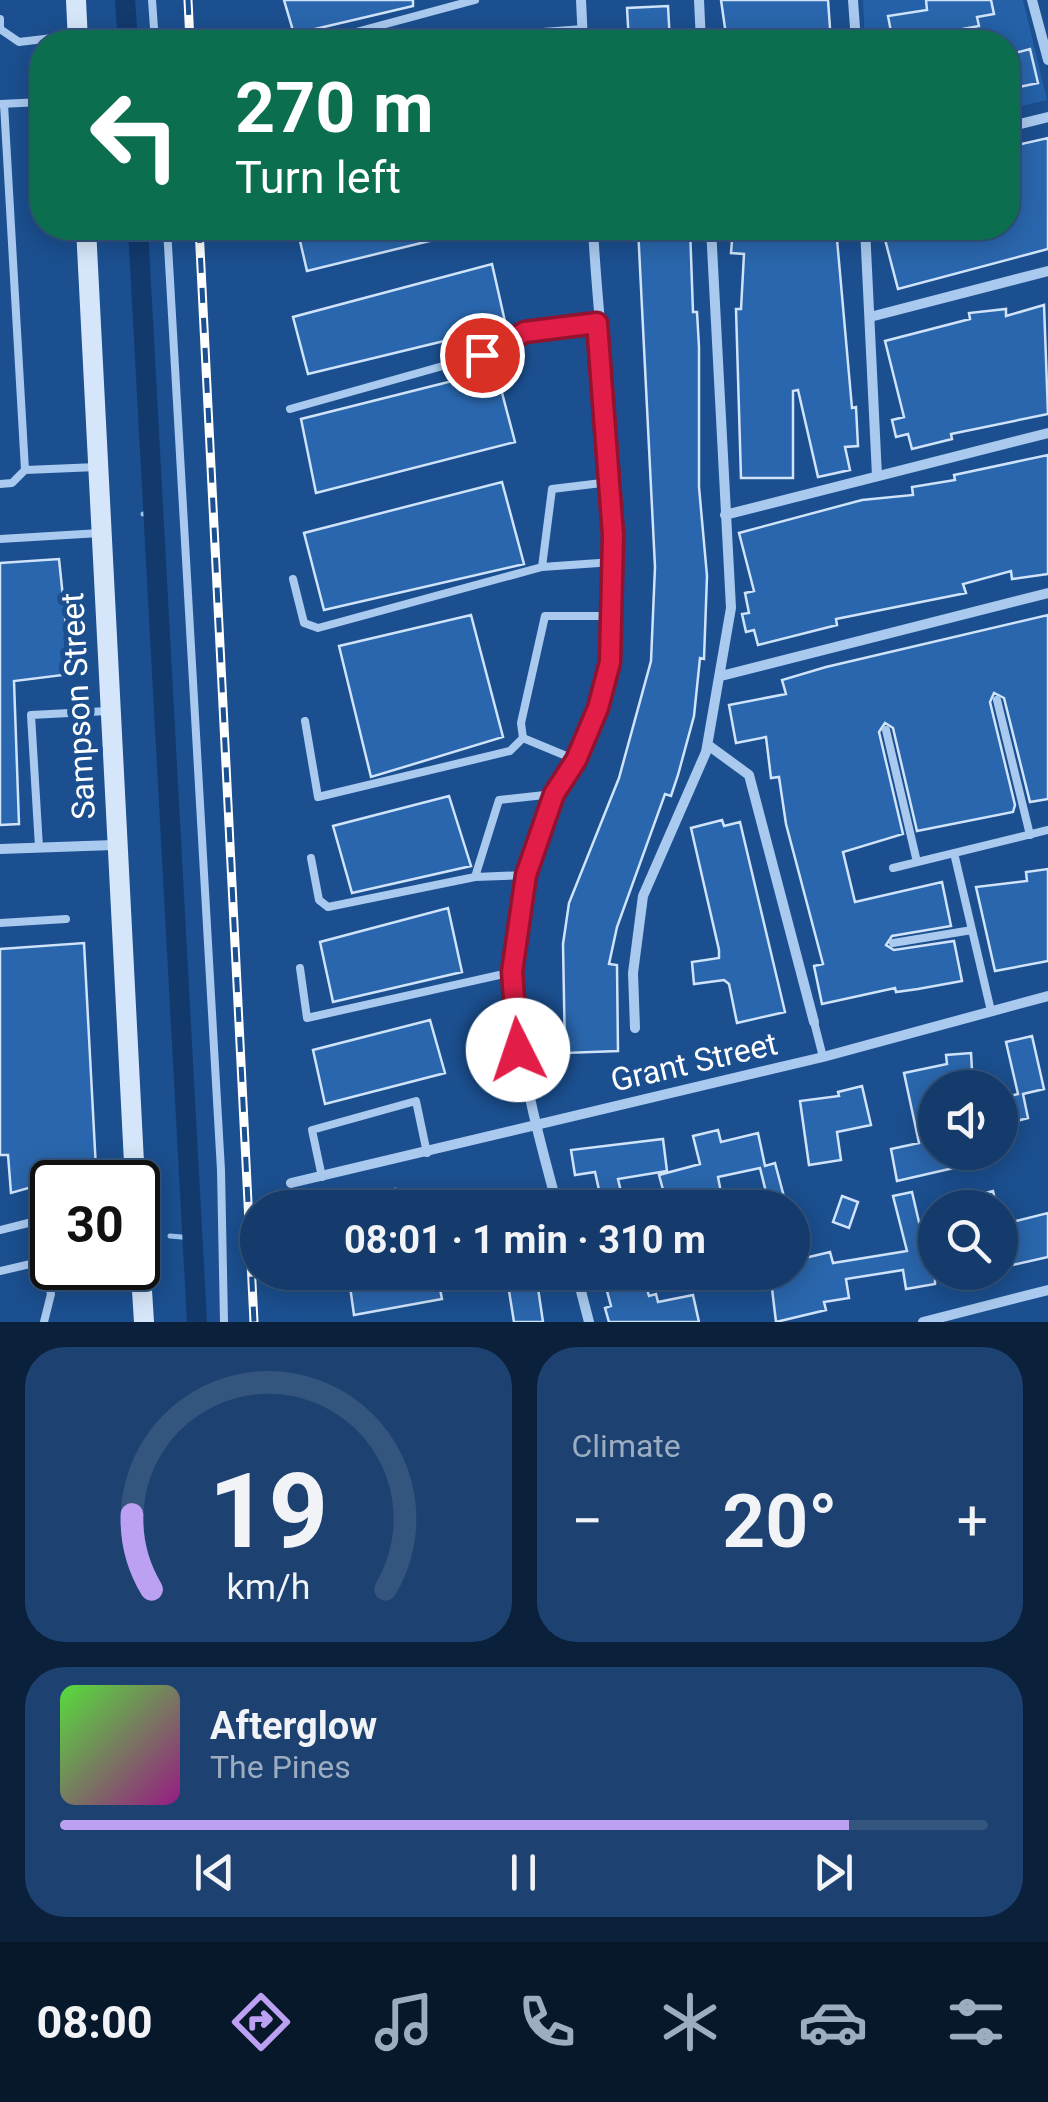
<!DOCTYPE html>
<meta charset="utf-8">
<style>
body{margin:0;font-family:Roboto,sans-serif;background:#1d4271;color:#f1f3f6;height:100vh;display:flex;flex-direction:column;font-size:38px;white-space:nowrap}
*{box-sizing:border-box;margin:0}
p{font-size:32px;color:#9dadc1}
.icon{flex:none;width:55px;height:55px;fill:none;stroke:currentColor;stroke-width:2;stroke-linecap:round;stroke-linejoin:round}
.map{position:relative;height:1322px;overflow:hidden}
.panel{display:flex;flex-direction:column;gap:25px;padding:25px;background:#0b203b;flex:1}
.panel>*{flex:none}
.banner{position:absolute;left:30px;top:30px;width:990px;height:210px;border-radius:40px;box-shadow:0 5px 25px #0003,0 0 0 2px #33557e;background:#0b6e4f;color:#fff;overflow:hidden}
.tools{position:absolute;left:918px;top:1070px;display:grid;gap:20px}
.tools a{display:grid;place-items:center;width:100px;height:100px;border-radius:50%;background:#143b6b;box-shadow:0 5px 25px #0003,0 0 0 2px #33557e;font-size:50px}
.speed{position:absolute;left:30px;top:1160px;display:flex;gap:20px;font-size:50px;font-weight:700;text-align:center}
.speed>*{display:grid;place-content:center;width:130px;height:130px;border-radius:50%;background:#143b6b;box-shadow:0 5px 25px #0003,0 0 0 2px #33557e;line-height:1}
.speed .limit{border:5px solid #111;border-radius:15px;background:#fff;color:#111}
.pin{position:absolute;display:grid;place-items:center;width:85px;height:85px;color:#fff;margin:-42px;border:5px solid #fff;border-radius:50%;box-shadow:0 2px 10px #0007}
.me{position:absolute;width:110px;margin:-55px;rotate:356deg;stroke-linejoin:round;filter:drop-shadow(0 0 8px #0008)}
.turn{display:flex;align-items:center;gap:35px;height:210px;padding:0 40px;font-size:45px}
.turn .icon{width:130px;height:130px;stroke-width:2.5}
.turn b{display:block;font-size:70px;line-height:85px}
.big{font-size:75px;font-weight:700;line-height:1.1}
.panel .tile{flex:1;display:flex;flex-direction:column;justify-content:center;gap:15px;min-width:0;padding:0 35px;border-radius:40px;background:#1d4271}
.panel .dial{align-items:center;gap:0}
.dial svg{height:260px;overflow:visible;fill:none;stroke:#33557e;stroke-width:7;stroke-linecap:round;text-anchor:middle}
.dial text{fill:#f1f3f6;stroke:none}
.song{display:flex;align-items:center;gap:30px}
.cover{width:120px;height:120px;border-radius:15px;background:linear-gradient(135deg,hsl(110 70% 55%),hsl(310 70% 35%))}
.played{height:10px;border-radius:5px;background:linear-gradient(90deg,#bca0f2 85%,#33557e 85%)}
.keys{display:flex;justify-content:space-around;direction:ltr}
.heat{display:flex;justify-content:space-between;align-items:center;font-size:55px;direction:ltr}
.panel .tiles{flex:1;display:grid;gap:25px;grid-template-columns:1fr 1fr}
.tile:last-child{grid-column:span 2}
.trip{position:absolute;left:240px;top:1190px;width:570px;height:100px;border-radius:50px;background:#143b6b;box-shadow:0 5px 25px #0003,0 0 0 2px #33557e;font-weight:700;line-height:100px;text-align:center}
.menu{display:flex;height:160px;justify-content:space-around;align-items:center;background:#08182b;color:#9dadc1}
.menu .icon{width:70px;height:70px}
.menu .current{color:#bca0f2}
.menu b{font-size:45px;color:#f1f3f6}
.map>svg:first-child{display:block}
</style>
<div class="map">
<svg width="1048" height="1322" viewBox="0 0 1048 1322">
<rect width="100%" height="100%" fill="#1b4f8f"/>
<!-- green -->
<path fill="#2461a8" d="M863,0h160l24,100 -39,9v-67h-143z"/>
<g fill="none" stroke-linecap="round" stroke-linejoin="round">
<!-- stream -->
<path stroke="#9cc4f0" stroke-width="5" d="M143,514l10,-1
M170,1236l23,2"/>
<!-- canal -->
<path stroke="#123a6d" stroke-width="20" d="M125,0l3,42
M138,228l59,1094"/>
</g>
<!-- building -->
<path fill="#2a66ad" stroke="#cfe3fa" stroke-width="2.5" d="M284,0h129v6l-119,28z
M721,0h107l3,42h-104z
M926,0h65l3,14 -17,3 2,9 -86,16 -5,-26 39,-6z
M668,6l2,36h-41l-2,-34z
M1030,49l8,34 -19,4 -8,-33z
M1048,138v111l-150,40 -16,-61h126v-81z
M297,228h164l1,5 -155,38z
M638,228h52l3,84h4l2,35v140l8,89 -3,83 -4,-1 -6,58 -16,59 -7,21 -6,-2 -48,133 -8,37 8,1 1,86 -53,2 -2,-109 6,-41 50,-125 32,-117 4,-94z
M733,228h103l16,180 4,-1 2,39 -13,1 5,23 -32,7 -20,-87 -5,1v87h-52l-5,-169h5l3,-55 -13,-1z
M492,264l14,62 -198,48 -15,-57z
M1044,305l4,109 -97,20 1,5 -40,10 -4,-15 -12,3 -4,-17 12,-3 -19,-76 85,-22 -1,-6 37,-4v7z
M496,370l19,72 -199,51 -15,-74z
M1048,455v119l-36,5 -1,-8 -48,13 3,9 -130,26 1,6 -79,20 -4,-15 -8,2 -4,-18 7,-1 -4,-20 9,-2 -15,-58 123,-33 51,-5 -1,-8 43,-7 -1,-5z
M502,482l22,82 -200,46 -20,-77z
M59,559l12,115 -57,7 5,143 -19,1v-262z
M471,615l32,122 -132,40 -32,-131z
M1048,615v184l-18,3 -26,-104 -10,-5 -4,9 25,103 -2,7 -96,19 -24,-103 -8,-5 -6,9 24,102 -60,18 12,50 87,-20 9,44 -59,10 -6,9 8,5 60,-9 8,40 -44,8 -22,3 -1,-4 -73,16 -8,-38 9,-2 -37,-140 -7,-47 -8,1 -5,-41 -30,6 -7,-38 57,-11 -4,-14 44,-13z
M449,796l22,70 -119,27 -19,-67z
M722,820l2,6 16,-4 45,190 -48,11 -8,-39 -5,-4 -30,4 -2,-22 27,-4v-8l-28,-122z
M1048,869v92l-53,10 -19,-84 51,-6 -1,-9z
M448,908l14,64 -129,30 -13,-60z
M84,943l12,226 -85,24 -3,-38h-8v-206z
M430,1020l15,53 -120,31 -12,-54z
M1032,1036l12,53 -21,5 5,24 -19,5 -6,-25 15,-4 -12,-52z
M971,1053l2,34 -38,1v64h20l3,15 -61,14 -6,-32 28,-6 -15,-70 43,-9 -1,-9z
M862,1086l9,39 -34,7 4,28 -32,5 -9,-64 39,-5 -1,-4z
M718,1130l3,12 37,-9 7,33 10,-3 12,45h-17l-10,-40 -42,9 6,31h-56l-9,-33 41,-11 -7,-28z
M663,1139l4,32 -49,8 7,29h-22l-8,-36 -20,3 -4,-25z
M395,1189l3,19h-22l-2,-15z
M993,1191l4,17h-47v-6z
M912,1192l7,30 16,-4v66l-29,5 -3,-19 -57,9 3,19 -25,4 2,8 -50,12 -6,-50h22v-11l38,-9 3,11 74,-12 -14,-55z
M842,1196l16,6 -9,26 -16,-6z
M1048,1213v44l-40,9 -8,-41z
M348,1272h69l1,10 20,-3 4,20 -88,16z
M506,1272h21l3,17 8,-1 5,34h-29z
M616,1272h26l7,24 7,-2 2,8 35,-7 6,27h-90l-4,-14 6,-2 -8,-30z"/>
<g fill="none" stroke-linecap="round" stroke-linejoin="round">
<!-- lane -->
<path stroke="#a9c9ee" stroke-width="8" d="M152,0l3,42
M0,19v10l19,13 59,-7
M319,42l156,-42
M521,42l8,-9 54,-4
M0,104l42,-2
M4,104l21,366
M167,228l54,942 3,152
M290,409l192,-54 43,-22 72,-10
M610,482l-58,7 -10,78 71,-5
M0,484l12,-1 13,-13 72,-3
M0,539l100,-6
M293,579l11,44 14,5 224,-61
M997,700l33,135
M305,721l13,76 192,-46 13,-13 53,22
M886,730l31,132
M523,738l-2,-15 24,-107h67
M39,847l-8,-132 77,-4
M954,853l37,158
M311,858l8,42 9,7 147,-30
M893,868l155,-38
M526,875l-51,2 24,-77 55,-6
M0,923l66,-4
M893,943l79,-13
M300,968l7,50 206,-46
M814,1022l9,35
M322,1177l-10,-47 104,-29 11,52
M0,1230l52,-13
M43,1261l8,33 -7,28
M0,1271l52,-12"/>
<!-- street -->
<path stroke="#a9c9ee" stroke-width="10" d="M581,0l2,42
M699,0l2,42
M853,0l3,42
M1032,0l16,60
M1008,127l40,-10
M865,228l12,248
M870,317l178,-46
M725,515l323,-82
M721,676l327,-83
M708,745l41,30 65,247
M0,849l114,-4
M635,1028l-2,-55 10,-77 63,-144 25,-144 -20,-380
M291,1183l532,-126 225,-61
M558,1208c-42,-153 -65,-247 -8,-401 6,-17 17,-30 26,-46 16,-30 30,-67 34,-101 18,-142 -10,-290 -17,-432
M576,1272l13,50
M923,1322l125,-32"/>
<!-- secondary -->
<path stroke="#d6e6fa" stroke-width="20" d="M76,0l2,42
M86,228l49,954
M138,1227l6,95"/>
<!-- rail casing -->
<g stroke="#fff" stroke-width="9">
<path id="rail" d="M188,0l2,42
M199,228l55,1094"/>
</g>
<!-- rail -->
<use href="#rail" stroke="#1b4f8f" stroke-width="5" stroke-dasharray="15" stroke-linecap="butt"/>
</g>
<g fill="none" stroke-linecap="round" stroke-linejoin="round">
<!-- route casing -->
<g stroke="#92132f" stroke-width="25">
<path id="route" d="M482,355l43,-23 72,-9 16,212 -3,127 -12,46 -22,52 -22,34 -28,81 -14,97 6,78"/>
</g>
<!-- route -->
<use href="#route" stroke="#e11d48" stroke-width="18"/>
</g>
<g text-anchor="middle" dominant-baseline="central" stroke-width="10" stroke-linejoin="round" paint-order="stroke">
<!-- street labels -->
<g font-size="32" fill="#fff" stroke="#1b4f8f">
<text transform="translate(78 706) rotate(-93)">Sampson Street</text>
<text transform="translate(694 1062) rotate(-13)">Grant Street</text>
</g>
</g>
</svg>
<div class="tools">
<a><svg class="icon" aria-label="sound" viewBox="0 0 24 24"><path d="M4 9h4l5-4v14l-5-4H4zM17 9q2 3 0 6"/></svg></a>
<a><svg class="icon" aria-label="search" viewBox="0 0 24 24"><circle cx="10" cy="10" r="6"/><path d="M15 15l6 6"/></svg></a>
</div>
<div class="speed"><div class="limit">30</div></div>
<div class="pin" style="left:482px;top:355px;background:#d93025"><svg class="icon" aria-label="arrive" viewBox="0 0 24 24"><path d="M6 21V4h12l-3 4 3 4H6"/></svg></div>
<svg class="me" style="left:518px;top:1050px" viewBox="-20 -20 40 40"><circle r="19" fill="#fff"/><path d="M0-13L10 11 0 6-10 11z" fill="#e11d48"/></svg>
<div class="trip">08:01 · 1 min · 310 m</div>
<div class="banner">
<div class="turn"><svg class="icon" aria-label="left" viewBox="0 0 24 24"><path d="M17 20v-9H6M10 6l-5 5 5 5"/></svg><div><b>270 m</b>Turn left</div></div>
</div>
</div>
<section class="panel">
<div class="tiles">
<div class="tile dial"><svg viewBox="0 0 100 80">
<path d="M14 69A42 42 0 1 1 86 69"/>
<path d="M14 69A42 42 0 0 1 8 46" stroke="#bca0f2"/>
<text x="50" y="56" font-size="32" font-weight="700">19</text>
<text x="50" y="72" font-size="11">km/h</text>
</svg></div>
<div class="tile"><p>Climate</p>
<div class="heat"><a>−</a><b class="big">20°</b><a>+</a></div>
</div>
<div class="tile">
<div class="song"><i class="cover"></i><div><b>Afterglow</b><p>The Pines</p></div></div>
<div class="played"></div>
<div class="keys"><svg class="icon" aria-label="previous" viewBox="0 0 24 24"><path d="M18 5L8 12l10 7zM5 5v14"/></svg><svg class="icon" aria-label="pause" viewBox="0 0 24 24"><path d="M8 5v14M16 5v14"/></svg><svg class="icon" aria-label="next" viewBox="0 0 24 24"><path d="M6 5l10 7-10 7zM19 5v14"/></svg></div>
</div>
</div>
</section>
<nav class="menu">
<b>08:00</b>
<svg class="icon current" aria-label="directions" viewBox="0 0 24 24"><path d="M12 3l9 9-9 9-9-9zM9 14v-3h6M13 9l2 2-2 2"/></svg>
<svg class="icon" aria-label="music" viewBox="0 0 24 24"><path d="M9 18V5l10-2v13"/><circle cx="6" cy="18" r="3"/><circle cx="16" cy="16" r="3"/></svg>
<svg class="icon" aria-label="phone" viewBox="0 0 24 24"><path d="M5 4h4l2 5-3 2q2 4 5 5l2-3 5 2v4C11 20 4 13 5 4z"/></svg>
<svg class="icon" aria-label="climate" viewBox="0 0 24 24"><path d="M12 3v18M4 7l16 10M4 17L20 7"/></svg>
<svg class="icon" aria-label="car" viewBox="0 0 24 24"><path d="M5 17H2v-5l4-1 3-4h7l3 4 3 1v5h-3M9 17h6M6 11h13"/><circle cx="7" cy="17" r="2"/><circle cx="17" cy="17" r="2"/></svg>
<svg class="icon" aria-label="filters" viewBox="0 0 24 24"><path d="M4 7h16M4 17h16"/><circle cx="9" cy="7" r="2"/><circle cx="15" cy="17" r="2"/></svg>
</nav>
